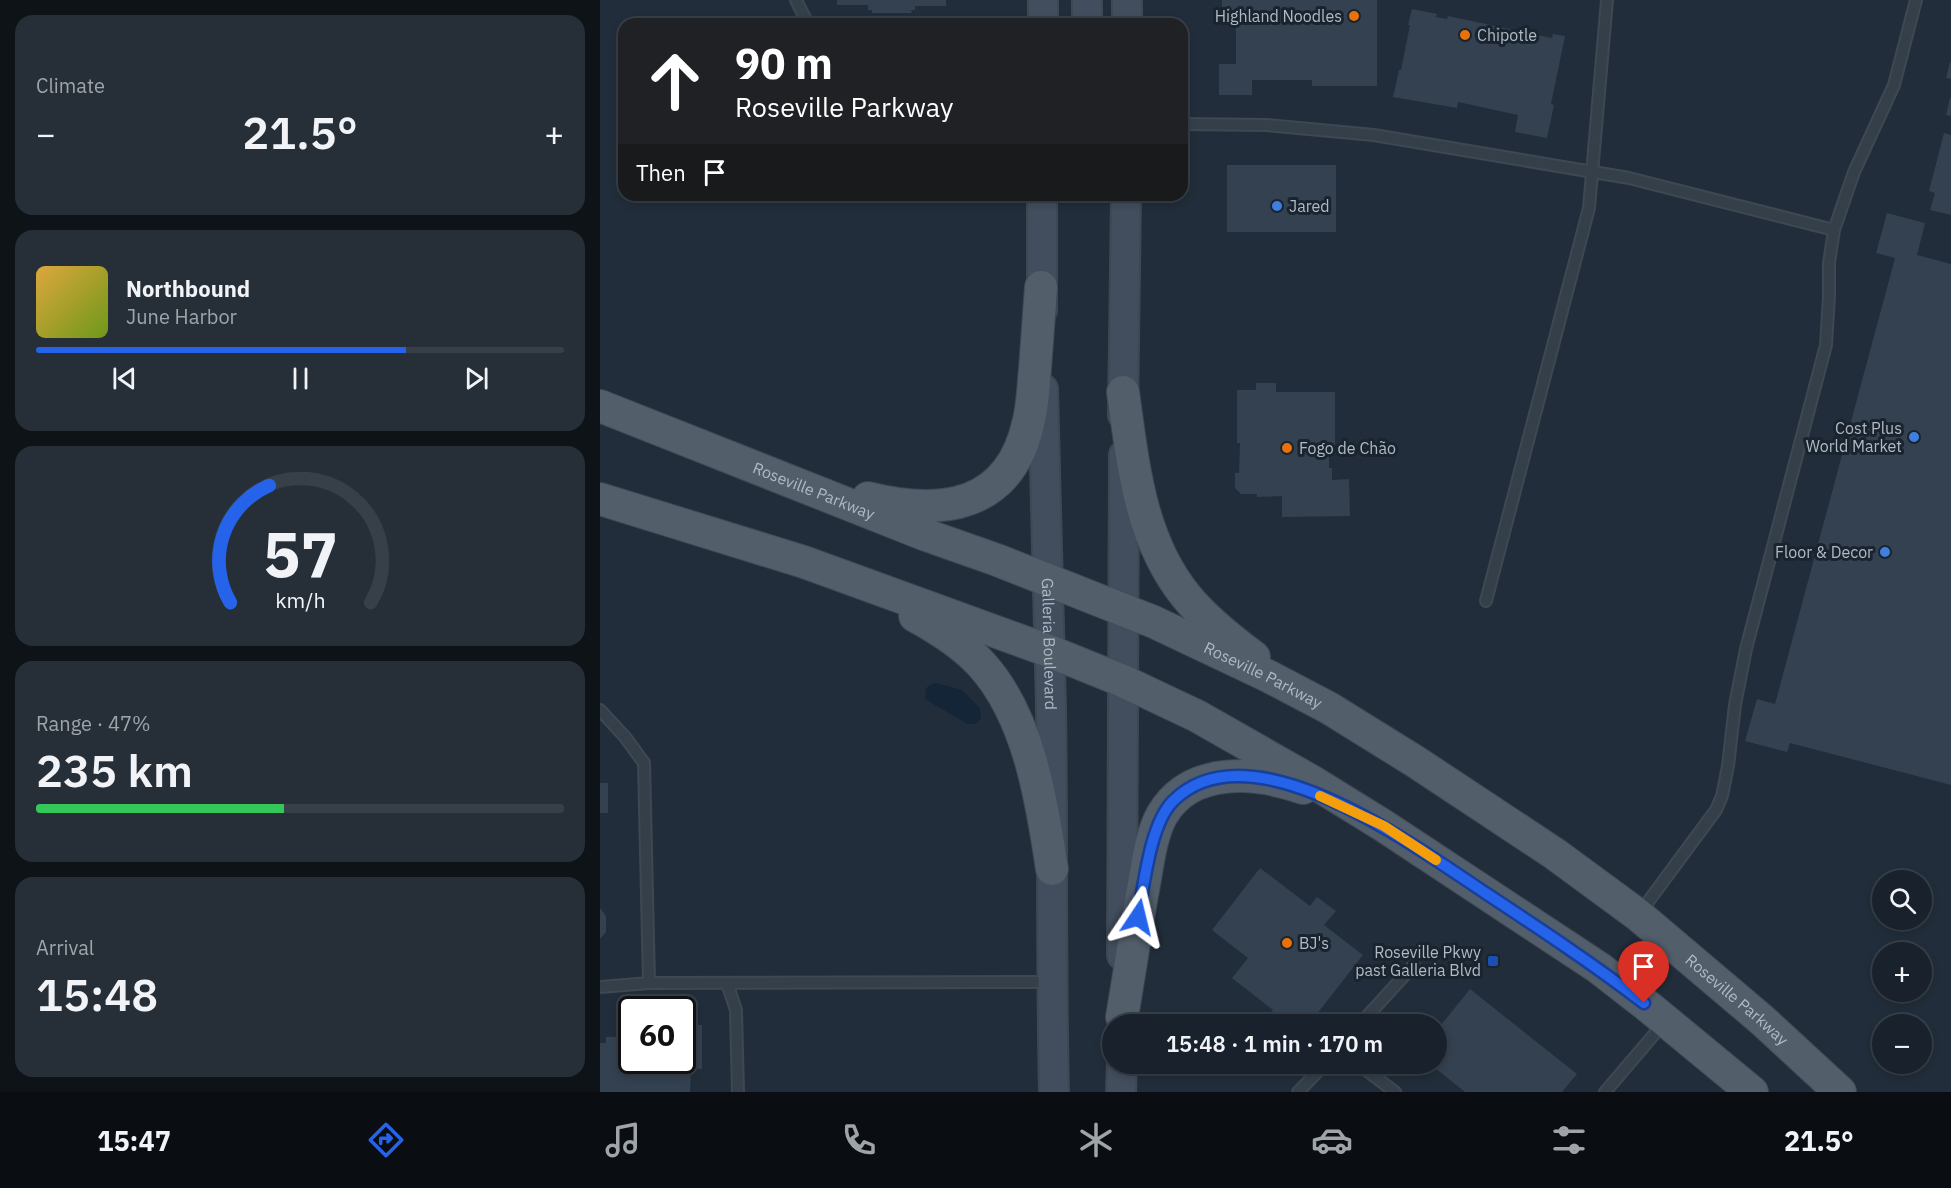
<!DOCTYPE html>
<meta charset="utf-8">
<style>
body{margin:0;font-family:"IBM Plex Sans",sans-serif;background:#262f38;color:#f1f3f6;height:100vh;display:flex;flex-direction:column;font-size:22px;white-space:nowrap}
*{box-sizing:border-box;margin:0}
p{font-size:20px;color:#9fa4a9}
.icon{flex:none;width:33px;height:33px;fill:none;stroke:currentColor;stroke-width:2;stroke-linecap:round;stroke-linejoin:round}
.map{position:relative;flex:1;overflow:hidden}
.side{display:flex;flex-direction:column;gap:15px;padding:15px;background:#0e1318;width:600px}
.side>*{flex:none}
.hud{position:absolute;left:18px;top:18px;width:570px;height:183px;border-radius:18px;box-shadow:0 3px 9px #0003,0 0 0 2px #373f48;background:#202124;color:#fff;overflow:hidden}
.tools{position:absolute;left:1272px;top:870px;display:grid;gap:12px}
.tools a{display:grid;place-items:center;width:60px;height:60px;border-radius:50%;background:#19222c;box-shadow:0 3px 9px #0003,0 0 0 2px #373f48;font-size:30px}
.speed{position:absolute;left:18px;top:996px;display:flex;gap:12px;font-size:30px;font-weight:700;text-align:center}
.speed>*{display:grid;place-content:center;width:78px;height:78px;border-radius:50%;background:#19222c;box-shadow:0 3px 9px #0003,0 0 0 2px #373f48;line-height:1}
.speed .limit{border:3px solid #111;border-radius:9px;background:#fff;color:#111}
.pin{position:absolute;display:grid;place-items:center;width:51px;height:51px;color:#fff;margin:-62px -26px;border-radius:50% 50% 50% 0;rotate:-45deg;box-shadow:0 0 6px #0007}
.pin .icon{rotate:45deg}
.me{position:absolute;width:66px;margin:-33px;rotate:10deg;stroke-linejoin:round;filter:drop-shadow(0 0 4px #0008)}
.turn{display:flex;align-items:center;gap:21px;height:126px;padding:0 18px;font-size:27px}
.turn .icon{width:78px;height:78px;stroke-width:2.5}
.turn b{display:block;font-size:42px;line-height:51px}
.then{display:flex;align-items:center;height:57px;padding:0 18px;background:#0003;gap:12px;font-size:22px}
.big{font-size:45px;font-weight:600;line-height:1.1}
.side .tile{flex:1;display:flex;flex-direction:column;justify-content:center;gap:9px;min-width:0;padding:0 21px;border-radius:18px;background:#262f38}
.side .dial{align-items:center;gap:0}
.dial svg{height:156px;overflow:visible;fill:none;stroke:#373f48;stroke-width:7;stroke-linecap:round;text-anchor:middle}
.dial text{fill:#f1f3f6;stroke:none}
.song{display:flex;align-items:center;gap:18px}
.cover{width:72px;height:72px;border-radius:9px;background:linear-gradient(135deg,hsl(40 70% 55%),hsl(80 70% 35%))}
.played{height:6px;border-radius:3px;background:linear-gradient(90deg,#2563eb 70%,#373f48 70%)}
.keys{display:flex;justify-content:space-around;direction:ltr}
.heat{display:flex;justify-content:space-between;align-items:center;font-size:33px;direction:ltr}
.charge{height:9px;border-radius:4px;background:linear-gradient(90deg,#34c759 47%,#373f48 0)}
.trip{position:absolute;left:502px;top:1014px;width:345px;height:60px;border-radius:30px;background:#19222c;box-shadow:0 3px 9px #0003,0 0 0 2px #373f48;font-weight:600;line-height:60px;text-align:center}
.menu{display:flex;height:96px;justify-content:space-around;align-items:center;background:#0a0e12;color:#9fa4a9}
.menu .icon{width:42px;height:42px}
.menu .active{color:#2563eb}
.menu b{font-size:27px;color:#f1f3f6}
main{display:flex;flex:1;min-height:0}
.map>svg:first-child{display:block}
</style>
<main>
<section class="side">
<div class="tile"><p>Climate</p>
<div class="heat"><a>−</a><b class="big">21.5°</b><a>+</a></div>
</div>
<div class="tile">
<div class="song"><i class="cover"></i><div><b>Northbound</b><p>June Harbor</p></div></div>
<div class="played"></div>
<div class="keys"><svg class="icon" aria-label="previous" viewBox="0 0 24 24"><path d="M18 5L8 12l10 7zM5 5v14"/></svg><svg class="icon" aria-label="pause" viewBox="0 0 24 24"><path d="M8 5v14M16 5v14"/></svg><svg class="icon" aria-label="next" viewBox="0 0 24 24"><path d="M6 5l10 7-10 7zM19 5v14"/></svg></div>
</div>
<div class="tile dial"><svg viewBox="0 0 100 80">
<path d="M14 69A42 42 0 1 1 86 69"/>
<path d="M14 69A42 42 0 0 1 34 9" stroke="#2563eb"/>
<text x="50" y="56" font-size="32" font-weight="700">57</text>
<text x="50" y="72" font-size="11">km/h</text>
</svg></div>
<div class="tile"><p>Range · 47%</p><b class="big">235 km</b><div class="charge"></div></div>
<div class="tile"><p>Arrival</p><b class="big">15:48</b></div>
</section>
<div class="map">
<svg width="1351" height="1092" viewBox="0 0 1351 1092">
<rect width="100%" height="100%" fill="#212d3a"/>
<!-- water -->
<path fill="#142537" d="M336,683l26,7 18,18 1,11 -6,5h-7l-40,-23 -3,-4 1,-9 6,-4z"/>
<!-- building -->
<path fill="#334150" d="M237,0h109v6h-31v4h-4l1,3h-40v-3h-4v-5h-31z
M622,0h155v86h-65v-6h-60v15h-33v-31h17v-48h-14z
M812,9l25,5 -1,3 11,2 1,-3 104,22 1,-4 12,2 -14,68 3,1 -7,33 -32,-6 3,-17 -60,-13 -1,6 -64,-11 6,-27h2l9,-45h-2z
M1350,62h1v17l-5,-1z
M1350,98h1v18l-5,-1z
M1344,133l7,2v80l-21,-5 5,-17 -6,-2z
M627,165h109v67h-109z
M1287,213l38,10 -8,32 34,9v521l-161,-42 -3,9 -42,-11 12,-42 18,5 120,-446 -19,-5z
M656,383h20v9h59v60h-6v16h3v12l17,-1 1,37 -68,1v-21l-25,1v-3h-16l-6,-6v-15h4l1,-30h-3v-53h19z
M0,783h8v30h-8z
M660,868l50,38 7,-9 19,14 -12,14 39,30 -54,69h-48l12,-14 -41,-32 16,-20 -36,-28z
M0,908l6,8v16l-6,7z
M870,989l107,85 -15,18h-97l-35,-28h7v-34z
M82,1025h20v44h-11l-1,23h-90v-49h6v-6h26v23h50z"/>
<g fill="none" stroke-linecap="round" stroke-linejoin="round">
<!-- service casing -->
<g stroke="#3e4853" stroke-width="14">
<path id="service" d="M196,0l12,24
M582,124l84,1 108,10 255,43 205,52
M886,601l103,-393 18,-208
M0,710l25,27 19,26 5,220
M1039,914l77,-104 6,-14 6,-30 7,-61 11,-56 80,-304 3,-49v-33l5,-33 20,-58 40,-87 22,-85
M127,983l9,27 2,82
M0,987l49,-4 402,-1
M760,1024l54,-59
M758,1064l37,28
M698,1092l27,-28
M1005,1092l58,-68"/>
</g>
<!-- secondary casing -->
<g stroke="#3e4853" stroke-width="32">
<g id="secondary">
<path d="M487,0v24"/>
<path d="M527,0v24"/>
<path d="M443,24v-24"/>
<path d="M442,310v-115"/>
<path id="s1" d="M443,389c2,106 6,212 8,318 2,128 0,257 3,385"/>
<path d="M523,415l3,-220"/>
<path d="M522,955l2,-500"/>
<path d="M521,1092l1,-28"/>
</g>
</g>
<!-- primary casing -->
<g stroke="#3e4853" stroke-width="34">
<g id="primary">
<path d="M523,392c10,70 16,146 63,204 17,21 45,44 68,61"/>
<path id="s2" d="M0,406l326,129 71,25 157,62 114,54 61,32 87,54 139,92 83,61 124,105 78,72"/>
<path d="M268,498c73,18 141,10 160,-74 5,-18 5,-36 7,-55 2,-27 4,-55 6,-82"/>
<path d="M0,499l204,63 245,89 74,30 74,35 116,66 71,44 215,142 45,35 108,89"/>
<path d="M315,616c24,13 49,29 67,49 47,52 60,137 70,204"/>
<path d="M522,1017c7,-41 13,-82 20,-122 5,-24 8,-59 20,-80 29,-50 95,-43 141,-27"/>
</g>
</g>
<!-- service -->
<use href="#service" stroke="#343f4a" stroke-width="10"/>
<!-- secondary -->
<use href="#secondary" stroke="#424e5d" stroke-width="28"/>
<!-- primary -->
<use href="#primary" stroke="#525e6a" stroke-width="32"/>
</g>
<g fill="none" stroke-linecap="round" stroke-linejoin="round">
<!-- route casing -->
<g stroke="#184099" stroke-width="15">
<path id="route" d="M538,917c6,-32 12,-93 35,-116 78,-78 244,47 314,93 53,35 106,70 157,109"/>
</g>
<!-- route -->
<use href="#route" stroke="#2563eb" stroke-width="10"/>
<!-- slow -->
<path stroke="#f59e0b" stroke-width="10" d="M720,796l64,30 52,34"/>
</g>
<!-- markers -->
<g fill="#e8710a" stroke="#1a242f" stroke-width="2">
<circle cx="754" cy="16" r="6"/>
<circle cx="865" cy="35" r="6"/>
<circle cx="687" cy="448" r="6"/>
<circle cx="687" cy="943" r="6"/>
</g>
<g fill="#3f7fe0" stroke="#1a242f" stroke-width="2">
<circle cx="677" cy="206" r="6"/>
<circle cx="1314" cy="437" r="6"/>
<circle cx="1285" cy="552" r="6"/>
</g>
<rect fill="#1a4fb4" stroke="#1a242f" stroke-width="2" x="887" y="955" width="12" height="12" rx="3"/>
<g text-anchor="middle" dominant-baseline="central" stroke-width="6" stroke-linejoin="round" paint-order="stroke">
<!-- poi labels -->
<g font-size="16" fill="#afbac6" stroke="#1a242f" text-anchor="end">
<text x="742" y="16">Highland Noodles</text>
<text x="877" y="35" text-anchor="start">Chipotle</text>
<text x="689" y="206" text-anchor="start">Jared</text>
<text x="1302" y="428">Cost Plus<tspan x="1302" dy="18">World Market</tspan></text>
<text x="699" y="448" text-anchor="start">Fogo de Chão</text>
<text x="1273" y="552">Floor &amp; Decor</text>
<text x="699" y="943" text-anchor="start">BJ's</text>
<text x="881" y="952">Roseville Pkwy<tspan x="881" dy="18">past Galleria Blvd</tspan></text>
</g>
<!-- street labels -->
<g font-size="16" fill="#afbac6" stroke="#1a242f">
<text stroke="none"><textPath href="#s2" startOffset="230">Roseville Parkway</textPath></text>
<text stroke="none"><textPath href="#s1" startOffset="255">Galleria Boulevard</textPath></text>
<text stroke="none"><textPath href="#s2" startOffset="716">Roseville Parkway</textPath></text>
<text stroke="none"><textPath href="#s2" startOffset="1292">Roseville Parkway</textPath></text>
</g>
</g>
</svg>
<div class="tools">
<a><svg class="icon" aria-label="search" viewBox="0 0 24 24"><circle cx="10" cy="10" r="6"/><path d="M15 15l6 6"/></svg></a>
<a>+</a>
<a>−</a>
</div>
<div class="speed"><div class="limit">60</div></div>
<div class="pin" style="left:1044px;top:1003px;background:#d93025"><svg class="icon" aria-label="arrive" viewBox="0 0 24 24"><path d="M6 21V4h12l-3 4 3 4H6"/></svg></div>
<svg class="me" style="left:538px;top:917px" viewBox="-20 -20 40 40"><path d="M0-17L14 15 0 8-14 15z" fill="#2563eb" stroke="#fff" stroke-width="4"/></svg>
<div class="trip">15:48 · 1 min · 170 m</div>
<div class="hud">
<div class="turn"><svg class="icon" aria-label="ahead" viewBox="0 0 24 24"><path d="M12 20V5M6 11l6-6 6 6"/></svg><div><b>90 m</b>Roseville Parkway</div></div>
<div class="then">Then<svg class="icon" aria-label="arrive" viewBox="0 0 24 24"><path d="M6 21V4h12l-3 4 3 4H6"/></svg></div>
</div>
</div>
</main>
<nav class="menu">
<b>15:47</b>
<svg class="icon active" aria-label="directions" viewBox="0 0 24 24"><path d="M12 3l9 9-9 9-9-9zM9 14v-3h6M13 9l2 2-2 2"/></svg>
<svg class="icon" aria-label="music" viewBox="0 0 24 24"><path d="M9 18V5l10-2v13"/><circle cx="6" cy="18" r="3"/><circle cx="16" cy="16" r="3"/></svg>
<svg class="icon" aria-label="phone" viewBox="0 0 24 24"><path d="M5 4h4l2 5-3 2q2 4 5 5l2-3 5 2v4C11 20 4 13 5 4z"/></svg>
<svg class="icon" aria-label="climate" viewBox="0 0 24 24"><path d="M12 3v18M4 7l16 10M4 17L20 7"/></svg>
<svg class="icon" aria-label="car" viewBox="0 0 24 24"><path d="M5 17H2v-5l4-1 3-4h7l3 4 3 1v5h-3M9 17h6M6 11h13"/><circle cx="7" cy="17" r="2"/><circle cx="17" cy="17" r="2"/></svg>
<svg class="icon" aria-label="filters" viewBox="0 0 24 24"><path d="M4 7h16M4 17h16"/><circle cx="9" cy="7" r="2"/><circle cx="15" cy="17" r="2"/></svg>
<b>21.5°</b>
</nav>
